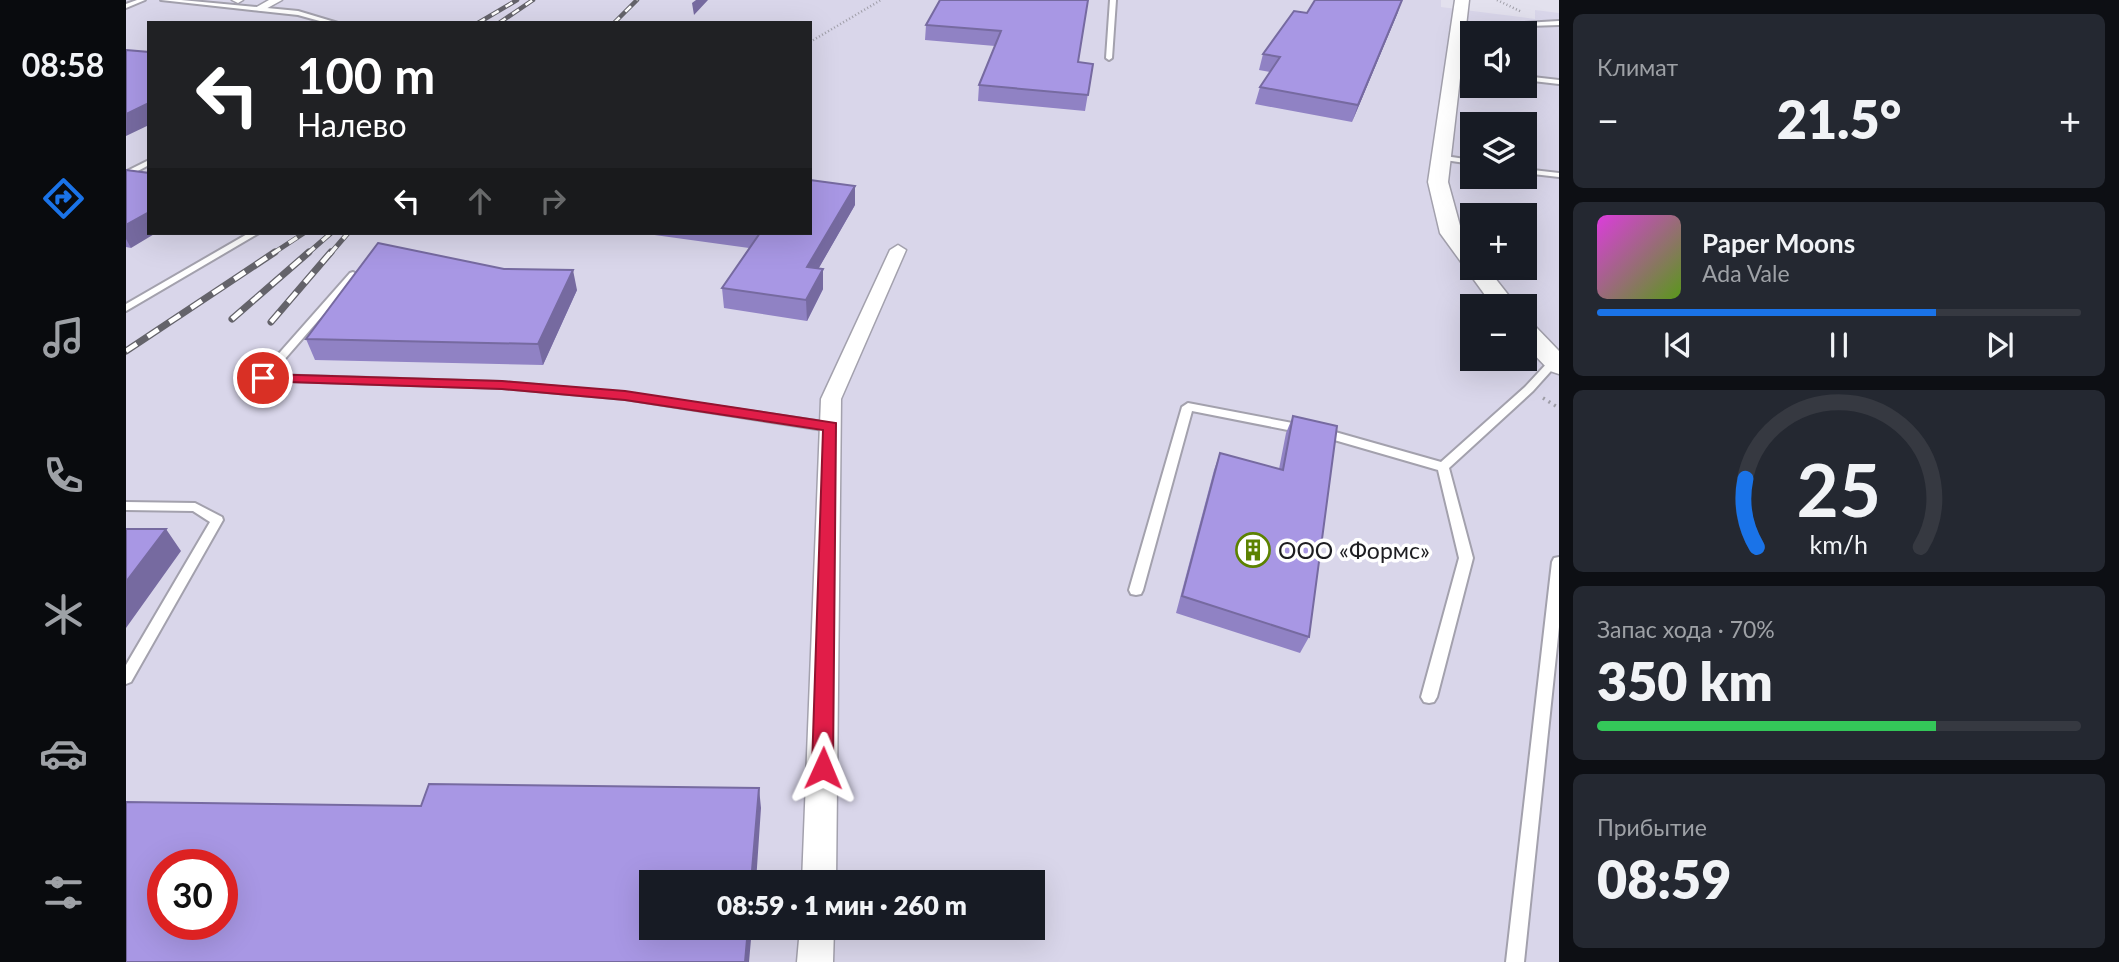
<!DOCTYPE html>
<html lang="ru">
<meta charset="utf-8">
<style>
body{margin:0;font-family:Lato,sans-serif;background:#242831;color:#f1f3f6;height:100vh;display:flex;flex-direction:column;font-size:26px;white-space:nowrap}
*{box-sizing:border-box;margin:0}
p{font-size:23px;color:#9ea1a6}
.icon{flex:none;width:38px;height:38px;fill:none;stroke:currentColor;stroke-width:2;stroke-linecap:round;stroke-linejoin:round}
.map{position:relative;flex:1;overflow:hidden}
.drawer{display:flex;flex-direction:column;gap:14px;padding:14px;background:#0d0f14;width:560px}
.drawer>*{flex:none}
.top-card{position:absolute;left:21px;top:21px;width:665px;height:214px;border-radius:0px;box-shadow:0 7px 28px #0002;background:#202124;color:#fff;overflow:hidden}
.tools{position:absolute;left:1334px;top:21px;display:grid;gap:14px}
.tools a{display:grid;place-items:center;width:77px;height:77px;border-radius:0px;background:#171b24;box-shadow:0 7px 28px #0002;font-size:35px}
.speed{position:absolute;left:21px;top:849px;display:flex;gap:14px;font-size:35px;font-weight:700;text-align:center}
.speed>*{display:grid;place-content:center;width:91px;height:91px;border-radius:50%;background:#171b24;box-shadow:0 7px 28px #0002;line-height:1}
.speed .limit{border:10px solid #d22;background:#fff;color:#111}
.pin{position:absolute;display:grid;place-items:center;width:60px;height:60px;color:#fff;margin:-30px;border:4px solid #fff;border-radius:50%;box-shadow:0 2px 7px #0007}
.me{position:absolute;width:77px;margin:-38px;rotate:1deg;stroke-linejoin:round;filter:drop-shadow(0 0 5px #0008)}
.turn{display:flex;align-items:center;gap:24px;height:147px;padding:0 35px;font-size:32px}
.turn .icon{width:91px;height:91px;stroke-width:2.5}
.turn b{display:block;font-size:49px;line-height:60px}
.lanes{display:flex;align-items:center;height:66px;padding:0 35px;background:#0003;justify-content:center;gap:35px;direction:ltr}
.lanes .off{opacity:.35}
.big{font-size:52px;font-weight:800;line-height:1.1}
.drawer .card{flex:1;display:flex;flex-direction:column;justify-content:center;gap:10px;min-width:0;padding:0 24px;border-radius:10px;background:#242831}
.drawer .dial{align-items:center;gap:0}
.dial svg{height:182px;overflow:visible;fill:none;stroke:#363941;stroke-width:7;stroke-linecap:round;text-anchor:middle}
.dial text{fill:#f1f3f6;stroke:none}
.song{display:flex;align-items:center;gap:21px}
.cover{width:84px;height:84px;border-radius:10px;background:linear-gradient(135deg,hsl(300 70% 55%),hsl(90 70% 35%))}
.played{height:7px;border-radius:4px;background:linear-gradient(90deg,#1a73e8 70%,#363941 70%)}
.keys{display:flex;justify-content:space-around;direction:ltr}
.heat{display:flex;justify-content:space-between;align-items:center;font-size:38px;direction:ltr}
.charge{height:10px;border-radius:5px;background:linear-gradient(90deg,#34c759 70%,#363941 0)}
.trip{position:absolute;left:513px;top:870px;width:406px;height:70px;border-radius:0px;background:#171b24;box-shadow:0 7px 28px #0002;font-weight:800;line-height:70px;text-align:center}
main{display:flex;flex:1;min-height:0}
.menu{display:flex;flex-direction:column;width:126px;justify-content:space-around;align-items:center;background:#090b0e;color:#9ea1a6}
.menu .icon{width:49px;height:49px}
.menu .current{color:#1a73e8}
.menu b{font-size:32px;color:#f1f3f6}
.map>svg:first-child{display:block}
</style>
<main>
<nav class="menu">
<b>08:58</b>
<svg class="icon current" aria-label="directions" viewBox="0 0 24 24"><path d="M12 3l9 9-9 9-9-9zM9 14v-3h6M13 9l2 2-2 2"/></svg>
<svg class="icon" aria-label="music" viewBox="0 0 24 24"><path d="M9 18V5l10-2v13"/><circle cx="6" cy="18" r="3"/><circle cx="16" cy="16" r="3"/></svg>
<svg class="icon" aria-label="phone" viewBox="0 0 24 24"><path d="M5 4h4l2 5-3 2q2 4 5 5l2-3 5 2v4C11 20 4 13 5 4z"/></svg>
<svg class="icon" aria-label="climate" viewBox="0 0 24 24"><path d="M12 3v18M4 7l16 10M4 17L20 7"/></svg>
<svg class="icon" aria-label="car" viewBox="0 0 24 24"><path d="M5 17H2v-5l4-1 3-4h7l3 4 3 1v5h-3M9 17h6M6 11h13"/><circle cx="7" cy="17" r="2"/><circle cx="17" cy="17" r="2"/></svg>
<svg class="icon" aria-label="filters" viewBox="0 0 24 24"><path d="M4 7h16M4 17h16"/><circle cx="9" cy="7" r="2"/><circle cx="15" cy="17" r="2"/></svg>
</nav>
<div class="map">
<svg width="1433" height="962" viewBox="0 0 1433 962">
<rect width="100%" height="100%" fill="#e3e1ee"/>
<!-- built -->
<path fill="#d9d6ea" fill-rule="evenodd" d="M0,0h1315v7l94,12v-9l24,3v949h-1433zM23,23h661v210h-661zM1346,33h52v53h-52zM1346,124h52v53h-52zM1346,215h52v53h-52zM1346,306h52v53h-52zM37,864h59v60h-59zM525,882h381v46h-381z"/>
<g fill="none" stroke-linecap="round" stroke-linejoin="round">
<!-- service casing -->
<g stroke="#a3a1ad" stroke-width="4">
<path id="service" d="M11,0h8l-19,8v-4z
M35,0h20l117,11 40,12h-11l-29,-8z
M984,0h6l-4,58 -3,2 -3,-2z
M1433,21v4l-31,1 -8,7h-6l10,-10z
M1330,62l16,2v4l-18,-3 -1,-1z
M1398,76l35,4v4l-35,-4z
M1312,155l34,5v4l-34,-5z
M23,160v5l-15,8 -7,-2z
M1398,169l35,4v4l-35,-4z
M123,233h10l-133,78v-7z
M227,272l5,3 -2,2 -85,98 231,7 123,11 205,30 6,4 -6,4 -205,-32 -123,-11 -243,-8 -1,-2 1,-2 91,-103z
M1428,359l5,3 -26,29 -84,77 24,90 -36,139 -3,5 -5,1 -5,-1 -3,-5 38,-139 -21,-88 -121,-35 -2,-3 6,-4 120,34 84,-75 25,-27z
M1062,403l115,22 6,4 -6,4 -111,-22 -49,179 -2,4 -5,1 -5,-1 -2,-4 53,-183z
M0,502l69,1 27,14 1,3 -92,162 -5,2v-19l84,-143 -17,-11 -67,-1z
M1433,557v70l-35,335h-18l46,-400 2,-4z"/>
</g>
<!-- minor casing -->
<g stroke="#a3a1ad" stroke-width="3">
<path id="minor" d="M106,0h11l-5,3z
M143,0h13l-20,11 -9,-2z
M772,245l8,5 -65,149 -5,483h-34l19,-483 69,-149z
M674,928h34l-1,34h-36z"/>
</g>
<!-- tertiary casing -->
<g stroke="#a3a1ad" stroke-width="3">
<path id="tertiary" d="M1329,0h14l-21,182 14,51 10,14v21h15l30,38h-24l-53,-73 -12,-51z
M1398,322l9,2 26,27v23l-9,-3 -26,-27z"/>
</g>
<!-- path-far1 -->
<path stroke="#9e9da7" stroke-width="2.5" stroke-dasharray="1 2.5" stroke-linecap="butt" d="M1371,0l25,12
M684,42l71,-42"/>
<!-- path -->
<path stroke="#9e9da7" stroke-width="3.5" stroke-dasharray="2 4.5" stroke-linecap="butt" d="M1417,398l16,10"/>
<!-- service -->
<use href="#service" fill="#fff" fill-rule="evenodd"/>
<!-- minor -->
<use href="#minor" fill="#fff" fill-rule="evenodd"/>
<!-- tertiary -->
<use href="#tertiary" fill="#fff" fill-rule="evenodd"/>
<!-- rail-far2 casing -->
<g stroke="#64636a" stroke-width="4.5">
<path id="rail-far2" d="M352,23l39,-23
M373,23l34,-23
M488,23l23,-23"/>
</g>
<!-- rail-far1 casing -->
<g stroke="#64636a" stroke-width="5">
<path id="rail-far1" d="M146,254l32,-21
M181,254l24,-21
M204,254l18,-21"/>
</g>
<!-- rail casing -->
<g stroke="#64636a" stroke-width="7">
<path id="rail" d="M106,319l77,-67
M145,322l60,-70
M0,351l149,-99"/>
</g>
<!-- rail-far2 -->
<use href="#rail-far2" stroke="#fff" stroke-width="2.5" stroke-dasharray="8" stroke-linecap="butt"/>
<!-- rail-far1 -->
<use href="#rail-far1" stroke="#fff" stroke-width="3.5" stroke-dasharray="10" stroke-linecap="butt"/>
<!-- rail -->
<use href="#rail" stroke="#fff" stroke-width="4.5" stroke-dasharray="13" stroke-linecap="butt"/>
</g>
<!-- wall -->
<path fill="#9082c4" d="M814,0l138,62 15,2 -8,47 -107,-10 1,-16 16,-39 -70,-6 1,-15z
M1272,12l-46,110 -97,-18 5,-17 10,-15 -11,-2 4,-16 44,-41z
M0,170l5,78 -5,-1z
M729,205l-37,64h5v20l-16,32 -83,-13 -2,-20 27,-40 -109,-15h170z
M451,290l-34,75 -228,-5 -9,-21z
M1167,416l16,221 -9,16 -124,-40 38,-143 6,-17 59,16 7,-36z"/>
<!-- shaded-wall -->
<path fill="#766aa0" d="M570,0h12l-14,15 -2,-12z
M1276,0l-4,12 -46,110 6,-17z
M23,103v22l-23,11v-22z
M729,186v19l-47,82 -1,-20z
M23,212v21h7l-25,15 -5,-9v-14z
M697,269v20l-16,32 -1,-21z
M447,270l4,20 -34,75 -5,-21z
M40,529l15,22 -55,77v-46z
M633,788l2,20 -5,74h-5z
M622,928h4l-3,34h-4z"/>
<!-- building -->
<path fill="#a897e4" stroke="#766aa0" stroke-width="2" fill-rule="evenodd" d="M814,0h148l-10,62 15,2 -5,31 -109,-10 22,-54 -75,-6z
M1189,0h87l-44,105 -98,-18 20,-30 -17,-3 31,-43 13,2z
M0,50l23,2v51l-23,11z
M0,170l23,3v39l-23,13z
M684,180l45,6 -48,81 16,2 -17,31 -84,-12 38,-55h50z
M252,243l126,26 69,1 -35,74 -232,-5z
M1167,416l44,10 -28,211 -127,-41 38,-143 63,17z
M0,529h40l-40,53z
M303,784l330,4 -8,94h-100v46h97l-3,34h-619v-160l295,4zM37,864h59v60h-59z"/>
<!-- route -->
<path fill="#e11d48" stroke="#92132f" stroke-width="2" d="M137,374l239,7 123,10 211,32 -3,345 -3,7 -7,3 -8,-3 -3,-7 11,-338 -198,-30 -123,-11 -244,-8v-6z"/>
<!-- icons -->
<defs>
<g id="building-ring" transform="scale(1.75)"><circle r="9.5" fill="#fff" stroke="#5c8201" stroke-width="1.5"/><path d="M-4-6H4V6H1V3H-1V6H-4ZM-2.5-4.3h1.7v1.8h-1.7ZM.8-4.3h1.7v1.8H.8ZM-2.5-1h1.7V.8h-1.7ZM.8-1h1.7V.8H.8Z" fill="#5c8201"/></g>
</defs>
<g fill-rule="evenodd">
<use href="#building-ring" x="1127" y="550"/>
</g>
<g text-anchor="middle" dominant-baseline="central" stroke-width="7" stroke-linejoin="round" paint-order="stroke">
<!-- poi labels -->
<g font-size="23" fill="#1d1d21" stroke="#fff" text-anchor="start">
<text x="1152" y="550">ООО «Формс»</text>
</g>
</g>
</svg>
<div class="tools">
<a><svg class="icon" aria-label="sound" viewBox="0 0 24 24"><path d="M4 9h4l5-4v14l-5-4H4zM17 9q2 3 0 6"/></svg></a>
<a><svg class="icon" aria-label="layers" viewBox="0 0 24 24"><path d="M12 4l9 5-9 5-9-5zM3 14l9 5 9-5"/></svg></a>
<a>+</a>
<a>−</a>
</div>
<div class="speed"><div class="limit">30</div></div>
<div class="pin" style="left:137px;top:378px;background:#d93025"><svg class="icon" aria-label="arrive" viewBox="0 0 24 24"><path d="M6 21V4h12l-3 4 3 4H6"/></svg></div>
<svg class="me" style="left:697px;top:768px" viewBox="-20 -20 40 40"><path d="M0-17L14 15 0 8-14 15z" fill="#e11d48" stroke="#fff" stroke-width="4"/></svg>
<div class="trip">08:59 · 1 мин · 260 m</div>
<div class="top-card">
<div class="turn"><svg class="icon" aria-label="left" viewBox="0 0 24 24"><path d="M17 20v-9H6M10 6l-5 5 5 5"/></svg><div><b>100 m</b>Налево</div></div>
<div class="lanes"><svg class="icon" aria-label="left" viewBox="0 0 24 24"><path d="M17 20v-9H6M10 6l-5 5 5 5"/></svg><svg class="icon off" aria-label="ahead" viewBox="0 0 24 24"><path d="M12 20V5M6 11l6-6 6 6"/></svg><svg class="icon off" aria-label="right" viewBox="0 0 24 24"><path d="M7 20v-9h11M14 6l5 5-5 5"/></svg></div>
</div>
</div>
<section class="drawer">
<div class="card"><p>Климат</p>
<div class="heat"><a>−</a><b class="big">21.5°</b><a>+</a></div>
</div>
<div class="card">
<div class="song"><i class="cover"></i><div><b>Paper Moons</b><p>Ada Vale</p></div></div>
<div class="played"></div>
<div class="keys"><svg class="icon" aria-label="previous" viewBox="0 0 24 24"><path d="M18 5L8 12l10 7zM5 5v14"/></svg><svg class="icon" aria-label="pause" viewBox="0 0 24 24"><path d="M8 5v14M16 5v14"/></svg><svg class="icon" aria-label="next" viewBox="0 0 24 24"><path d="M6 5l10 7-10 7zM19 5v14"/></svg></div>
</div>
<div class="card dial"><svg viewBox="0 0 100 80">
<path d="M14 69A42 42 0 1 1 86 69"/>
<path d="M14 69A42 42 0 0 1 9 39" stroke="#1a73e8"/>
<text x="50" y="56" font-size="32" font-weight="700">25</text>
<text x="50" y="72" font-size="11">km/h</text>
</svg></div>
<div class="card"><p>Запас хода · 70%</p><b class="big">350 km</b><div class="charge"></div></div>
<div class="card"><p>Прибытие</p><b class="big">08:59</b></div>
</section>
</main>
